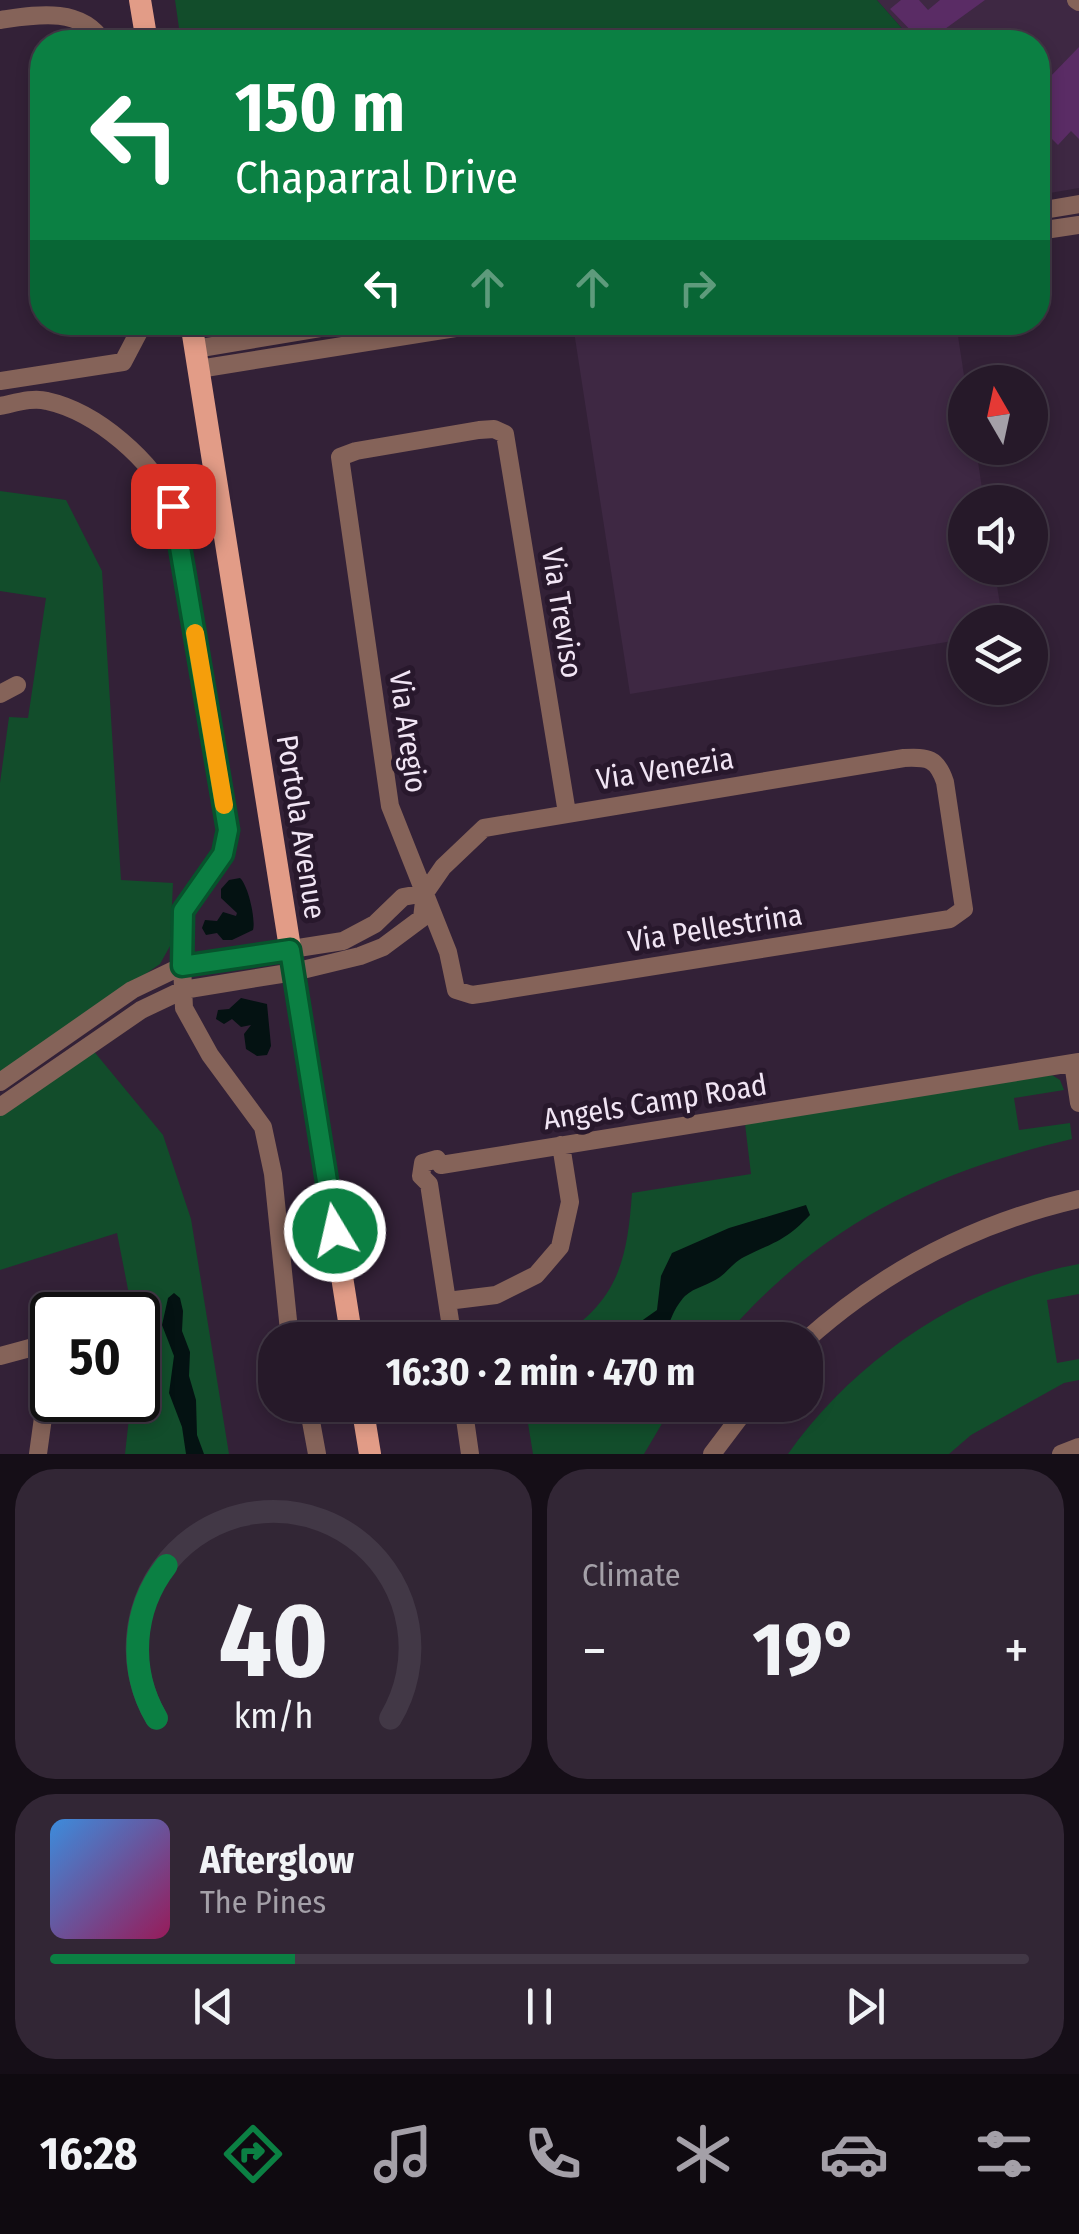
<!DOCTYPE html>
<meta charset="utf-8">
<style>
body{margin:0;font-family:"Fira Sans Condensed",sans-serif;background:#322635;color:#f1f3f6;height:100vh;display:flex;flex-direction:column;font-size:38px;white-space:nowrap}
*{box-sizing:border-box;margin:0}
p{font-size:32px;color:#a4a0a8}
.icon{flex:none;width:55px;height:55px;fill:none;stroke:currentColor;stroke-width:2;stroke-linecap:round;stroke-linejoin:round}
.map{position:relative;height:1454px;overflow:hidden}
.side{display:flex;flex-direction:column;gap:15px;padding:15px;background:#150e17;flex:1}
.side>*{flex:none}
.guide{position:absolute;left:30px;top:30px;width:1020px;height:305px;border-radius:40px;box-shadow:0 5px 15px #0003,0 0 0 2px #423846;background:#0b8043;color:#fff;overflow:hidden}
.needle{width:65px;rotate:351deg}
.tools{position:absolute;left:948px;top:365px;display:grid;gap:20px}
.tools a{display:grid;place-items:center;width:100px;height:100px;border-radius:50%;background:#261929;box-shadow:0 5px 15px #0003,0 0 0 2px #423846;font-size:50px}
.speed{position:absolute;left:30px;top:1292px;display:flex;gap:20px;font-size:50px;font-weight:700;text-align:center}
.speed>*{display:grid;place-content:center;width:130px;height:130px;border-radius:50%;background:#261929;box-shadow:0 5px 15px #0003,0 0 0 2px #423846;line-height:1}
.speed .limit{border:5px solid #111;border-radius:15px;background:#fff;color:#111}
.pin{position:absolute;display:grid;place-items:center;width:85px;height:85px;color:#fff;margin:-42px;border-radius:20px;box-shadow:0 5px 15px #0006}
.me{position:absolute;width:110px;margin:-55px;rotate:351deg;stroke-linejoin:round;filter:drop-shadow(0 0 8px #0008)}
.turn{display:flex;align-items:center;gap:35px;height:210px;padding:0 40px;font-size:45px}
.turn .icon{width:130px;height:130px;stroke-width:2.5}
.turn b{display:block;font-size:70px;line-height:85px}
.lanes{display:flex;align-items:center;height:95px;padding:0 40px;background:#0003;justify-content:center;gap:50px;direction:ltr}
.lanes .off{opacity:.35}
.big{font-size:75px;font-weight:700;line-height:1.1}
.side .card{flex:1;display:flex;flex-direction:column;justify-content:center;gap:15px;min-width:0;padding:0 35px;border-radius:40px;background:#322635}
.side .dial{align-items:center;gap:0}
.dial svg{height:260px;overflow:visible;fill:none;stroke:#423846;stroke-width:7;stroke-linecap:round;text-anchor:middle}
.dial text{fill:#f1f3f6;stroke:none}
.song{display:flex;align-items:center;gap:30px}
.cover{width:120px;height:120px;border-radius:15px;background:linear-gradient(135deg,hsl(210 70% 55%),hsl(330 70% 35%))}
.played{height:10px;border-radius:5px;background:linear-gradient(90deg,#0b8043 25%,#423846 25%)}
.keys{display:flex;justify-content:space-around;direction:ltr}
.heat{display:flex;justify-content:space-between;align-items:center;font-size:55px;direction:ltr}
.side .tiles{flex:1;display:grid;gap:15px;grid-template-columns:1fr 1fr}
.card:last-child{grid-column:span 2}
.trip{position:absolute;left:258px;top:1322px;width:565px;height:100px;border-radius:40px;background:#261929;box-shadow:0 5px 15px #0003,0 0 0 2px #423846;font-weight:700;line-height:100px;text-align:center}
.menu{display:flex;height:160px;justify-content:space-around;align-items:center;background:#0f0a10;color:#a4a0a8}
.menu .icon{width:70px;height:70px}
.menu .current{color:#0b8043}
.menu b{font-size:45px;color:#f1f3f6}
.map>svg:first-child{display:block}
</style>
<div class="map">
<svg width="1079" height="1454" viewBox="0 0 1079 1454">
<rect width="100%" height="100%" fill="#332137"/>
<!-- built -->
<path fill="#3e2843" d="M877,0h202v188l-41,7v-153h-124z
M587,323h369l9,59v66h11l8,54h-19v66h29l9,54h-38v17l-335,55 -57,-369z"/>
<!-- green -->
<path fill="#124d2b" d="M175,0h702l37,42h-733z
M0,491l66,9 36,71 19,309 52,3 -3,63 -10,18 -160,110v-291l9,-66 19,1 18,-120 -46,-7z
M92,1049l71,86 28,84 38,235h-104l6,-54h7v-85h-5l-16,-82 -117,37v-156z
M1052,1075l8,5 4,10 -50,8 5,32 51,-7 2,16c-144,34 -253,87 -350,201h-166c62,-39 71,-78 76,-147l119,-19 -6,-50z
M1079,1264v30l-32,6 10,63 22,-4v21l-15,3 -93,52 -22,19h-161c67,-95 177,-169 291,-190z
M525,1405h148l-29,49h-111z"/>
<!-- water -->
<path fill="#041212" d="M240,878c8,7 16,41 13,52l-21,10h-9l-6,-7 -11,2 -4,-7 3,-8 12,1 6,-9 13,4 1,-3 -16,-15v-9l8,-9z
M241,998l26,6 4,42 -4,9 -10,1 -11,-7 -2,-15 7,-9 -10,2 -9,-8 -8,5 -8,-5 2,-9 11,-1z
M806,1205l4,10c-26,27 -36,27 -66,42 -10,5 -16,14 -24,20 -11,8 -25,10 -35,19 -24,26 -6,45 -57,44l2,-11 27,-19 4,-34 11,-23 57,-25z
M174,1293l6,5 3,13 -1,20 8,21 -1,24 7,24 1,35 7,19h-18l-4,-27 -13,-34 5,-37 -12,-31 6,-27z"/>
<!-- building -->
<path fill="#5a2c65" d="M901,0h18l9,10 12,-10h45l-58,42h-5l-32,-33z
M1079,47v92l-8,-8 -13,14 -20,-20v-25l14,-15 -5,-5z"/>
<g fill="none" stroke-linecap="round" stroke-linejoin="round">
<!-- minor -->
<path stroke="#856359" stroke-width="18" d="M1076,0l3,2
M0,20c35,-5 81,-14 103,22
M1038,211l41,-7
M1038,231l41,-6
M195,349l161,-27
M199,369l294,-47
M0,381l123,-19 21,-40
M0,406c15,-3 33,-9 47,-5 50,11 106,60 126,105l55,324 -5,23 -40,58 -2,34 3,63 26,47 53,72 10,47 17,166
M0,694l17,-9
M1073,1063l6,40
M0,1082l132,-92 50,-24 161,-25 32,-17 28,-27 22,-4
M0,1107l141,-97 42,-20 111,-18 66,-16 23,-9 39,-29 3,-25 18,-26 41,-39 420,-70c24,-1 33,0 41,24l19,127 -14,10 -464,74 -14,2 -16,-5 -8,-38 -58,-146 -50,-349 16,-6 123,-21 15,-1 11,5 62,379
M447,1301l49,-6 40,-20 24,-28 10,-45 -9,-57
M453,1340l-24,-156 -8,-8 2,-13 14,-4 4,6 638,-103
M805,1341c79,-71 170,-118 274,-142
M36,1347l9,56 -7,51
M0,1356l52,-14
M308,1405l9,49
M463,1405l7,49
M712,1454l37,-49
M1061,1454l18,-7"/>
<!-- major -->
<path stroke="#e29c87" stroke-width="22" d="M140,0l7,42
M191,322l161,1018
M362,1405l8,49"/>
</g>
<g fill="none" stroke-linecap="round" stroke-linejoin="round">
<!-- route casing -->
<g stroke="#07532c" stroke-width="25">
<path id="route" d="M173,506l55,324 -5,24 -40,57 -1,55 108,-16 45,281"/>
</g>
<!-- route -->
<use href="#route" stroke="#0b8043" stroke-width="18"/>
<!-- slow -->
<path stroke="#f59e0b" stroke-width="18" d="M195,633l29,172"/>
</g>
<g text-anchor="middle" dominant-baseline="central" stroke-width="10" stroke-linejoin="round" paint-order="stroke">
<!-- street labels -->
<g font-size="30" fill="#f1e5f4" stroke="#28182c">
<text transform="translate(562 613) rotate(81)">Via Treviso</text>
<text transform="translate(408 732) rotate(82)">Via Aregio</text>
<text transform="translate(665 769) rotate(-9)">Via Venezia</text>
<text transform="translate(301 827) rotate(81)">Portola Avenue</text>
<text transform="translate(715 928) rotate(-9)">Via Pellestrina</text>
<text transform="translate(655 1102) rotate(-9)">Angels Camp Road</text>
</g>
</g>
</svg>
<div class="tools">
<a><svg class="needle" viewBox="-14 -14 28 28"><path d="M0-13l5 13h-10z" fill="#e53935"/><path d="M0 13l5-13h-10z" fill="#a4a0a8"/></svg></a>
<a><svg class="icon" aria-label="sound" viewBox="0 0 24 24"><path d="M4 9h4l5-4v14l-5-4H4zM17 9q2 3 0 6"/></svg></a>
<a><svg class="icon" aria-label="layers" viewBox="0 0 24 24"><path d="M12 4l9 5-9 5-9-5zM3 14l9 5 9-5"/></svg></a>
</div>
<div class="speed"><div class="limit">50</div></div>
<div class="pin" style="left:173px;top:506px;background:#d93025"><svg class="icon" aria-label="arrive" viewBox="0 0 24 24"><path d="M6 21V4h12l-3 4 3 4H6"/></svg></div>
<svg class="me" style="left:335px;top:1231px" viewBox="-20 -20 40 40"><circle r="17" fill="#0b8043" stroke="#fff" stroke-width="3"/><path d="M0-11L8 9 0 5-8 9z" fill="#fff"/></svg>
<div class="trip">16:30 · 2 min · 470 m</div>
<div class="guide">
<div class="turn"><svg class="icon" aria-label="left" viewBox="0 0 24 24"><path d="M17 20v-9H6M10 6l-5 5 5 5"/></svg><div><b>150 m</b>Chaparral Drive</div></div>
<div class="lanes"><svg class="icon" aria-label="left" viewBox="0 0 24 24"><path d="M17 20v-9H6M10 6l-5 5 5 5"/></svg><svg class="icon off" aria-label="ahead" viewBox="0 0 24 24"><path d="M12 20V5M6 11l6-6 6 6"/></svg><svg class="icon off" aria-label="ahead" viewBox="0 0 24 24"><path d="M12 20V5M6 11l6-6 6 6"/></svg><svg class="icon off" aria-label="right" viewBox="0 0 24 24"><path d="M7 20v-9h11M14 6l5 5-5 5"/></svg></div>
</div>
</div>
<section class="side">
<div class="tiles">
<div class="card dial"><svg viewBox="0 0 100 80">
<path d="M14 69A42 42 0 1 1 86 69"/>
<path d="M14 69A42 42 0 0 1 17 22" stroke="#0b8043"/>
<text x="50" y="56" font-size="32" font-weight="700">40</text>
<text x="50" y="72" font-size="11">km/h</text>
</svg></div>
<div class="card"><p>Climate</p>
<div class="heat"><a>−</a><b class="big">19°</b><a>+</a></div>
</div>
<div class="card">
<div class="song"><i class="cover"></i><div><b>Afterglow</b><p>The Pines</p></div></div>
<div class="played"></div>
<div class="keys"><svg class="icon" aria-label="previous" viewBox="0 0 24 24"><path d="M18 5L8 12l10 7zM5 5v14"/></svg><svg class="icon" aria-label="pause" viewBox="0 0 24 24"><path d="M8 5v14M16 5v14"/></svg><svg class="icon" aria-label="next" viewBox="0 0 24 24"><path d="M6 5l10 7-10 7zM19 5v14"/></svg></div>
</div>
</div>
</section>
<nav class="menu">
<b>16:28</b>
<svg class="icon current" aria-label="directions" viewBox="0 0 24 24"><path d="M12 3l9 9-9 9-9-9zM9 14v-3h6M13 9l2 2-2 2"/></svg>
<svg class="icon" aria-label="music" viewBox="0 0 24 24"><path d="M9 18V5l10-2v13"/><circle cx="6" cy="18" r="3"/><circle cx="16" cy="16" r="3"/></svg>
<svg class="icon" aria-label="phone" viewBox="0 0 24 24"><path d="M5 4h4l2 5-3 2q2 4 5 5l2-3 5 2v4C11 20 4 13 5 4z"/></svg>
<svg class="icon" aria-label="climate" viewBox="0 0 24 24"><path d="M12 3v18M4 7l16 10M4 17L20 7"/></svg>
<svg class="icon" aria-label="car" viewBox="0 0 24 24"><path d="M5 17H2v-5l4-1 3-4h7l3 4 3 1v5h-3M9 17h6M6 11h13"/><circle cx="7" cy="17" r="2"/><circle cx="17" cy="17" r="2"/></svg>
<svg class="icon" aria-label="filters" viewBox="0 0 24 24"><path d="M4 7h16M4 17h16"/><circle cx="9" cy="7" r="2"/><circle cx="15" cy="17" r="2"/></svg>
</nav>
